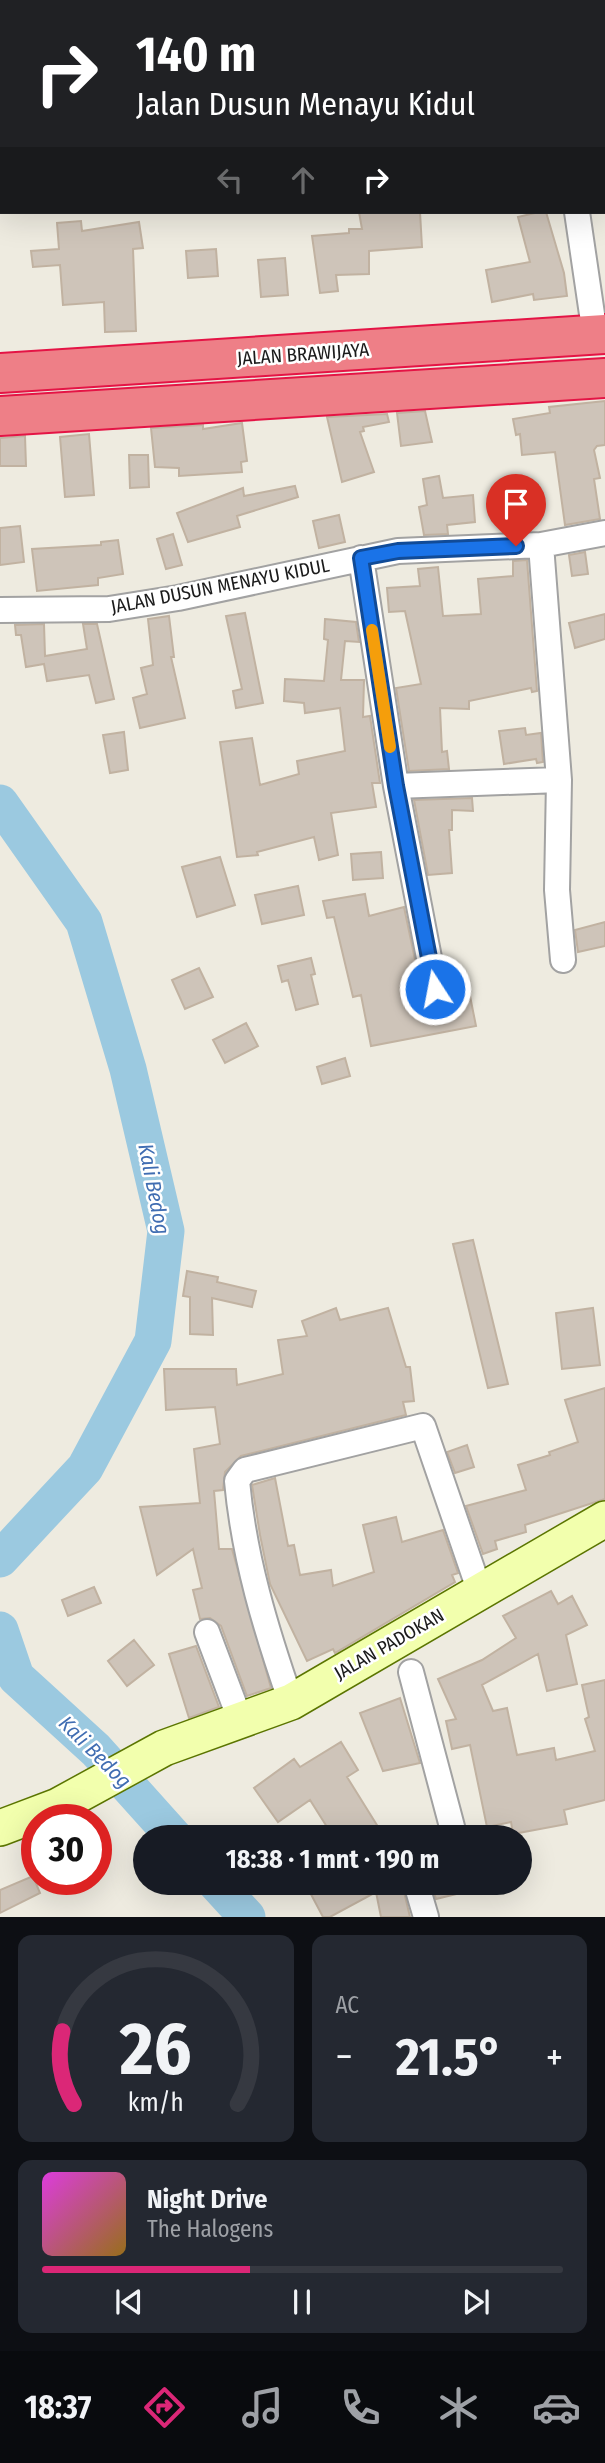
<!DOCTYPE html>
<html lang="id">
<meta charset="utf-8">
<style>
body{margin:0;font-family:"Fira Sans Condensed",sans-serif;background:#242831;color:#f1f3f6;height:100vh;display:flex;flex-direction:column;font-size:26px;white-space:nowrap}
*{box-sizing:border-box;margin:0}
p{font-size:23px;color:#9ea1a6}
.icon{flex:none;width:38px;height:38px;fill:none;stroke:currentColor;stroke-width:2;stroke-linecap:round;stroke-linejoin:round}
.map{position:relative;height:1917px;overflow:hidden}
.details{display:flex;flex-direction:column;gap:18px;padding:18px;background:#0d0f14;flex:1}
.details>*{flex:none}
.top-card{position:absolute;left:0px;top:0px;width:606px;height:214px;box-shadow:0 7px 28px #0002;background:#202124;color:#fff;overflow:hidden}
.speed{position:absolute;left:21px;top:1804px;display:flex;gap:14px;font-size:35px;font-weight:700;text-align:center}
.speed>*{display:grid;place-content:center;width:91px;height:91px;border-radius:50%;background:#171b24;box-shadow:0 7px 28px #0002;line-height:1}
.speed .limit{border:10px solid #d22;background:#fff;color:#111}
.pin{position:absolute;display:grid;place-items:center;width:60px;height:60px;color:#fff;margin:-72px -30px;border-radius:50% 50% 50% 0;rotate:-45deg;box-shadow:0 0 7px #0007}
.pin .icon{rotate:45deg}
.me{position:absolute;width:77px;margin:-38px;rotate:349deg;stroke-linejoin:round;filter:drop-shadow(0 0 5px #0008)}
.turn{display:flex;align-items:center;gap:24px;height:147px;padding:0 21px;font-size:32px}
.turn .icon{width:91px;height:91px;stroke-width:2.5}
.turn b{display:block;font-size:49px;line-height:60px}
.lanes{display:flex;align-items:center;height:66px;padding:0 21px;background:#0003;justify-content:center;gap:35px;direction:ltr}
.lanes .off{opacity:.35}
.big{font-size:52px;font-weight:700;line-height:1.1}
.details .tile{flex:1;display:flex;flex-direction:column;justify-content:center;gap:10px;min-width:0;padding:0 24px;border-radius:14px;background:#242831}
.details .dial{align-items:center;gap:0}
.dial svg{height:182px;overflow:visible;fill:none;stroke:#363941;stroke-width:7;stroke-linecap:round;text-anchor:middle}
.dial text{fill:#f1f3f6;stroke:none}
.song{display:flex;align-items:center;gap:21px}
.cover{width:84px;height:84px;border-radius:10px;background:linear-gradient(135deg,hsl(300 70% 55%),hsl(40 70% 35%))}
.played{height:7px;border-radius:4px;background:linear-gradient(90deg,#db2777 40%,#363941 40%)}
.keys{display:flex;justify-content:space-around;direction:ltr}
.heat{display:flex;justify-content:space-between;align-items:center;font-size:38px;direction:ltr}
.details .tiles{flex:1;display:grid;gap:18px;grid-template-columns:1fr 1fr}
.tile:last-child{grid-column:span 2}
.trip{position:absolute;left:133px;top:1825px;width:399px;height:70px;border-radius:35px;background:#171b24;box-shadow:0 7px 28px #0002;font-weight:700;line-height:70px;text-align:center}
.tab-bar{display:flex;height:112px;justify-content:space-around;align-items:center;background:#090b0e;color:#9ea1a6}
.tab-bar .icon{width:49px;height:49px}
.tab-bar .current{color:#db2777}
.tab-bar b{font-size:32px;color:#f1f3f6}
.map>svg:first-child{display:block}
</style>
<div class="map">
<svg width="605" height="1917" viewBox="0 0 605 1917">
<rect width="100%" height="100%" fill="#eeebe0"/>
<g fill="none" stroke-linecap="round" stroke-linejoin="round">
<!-- river -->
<path stroke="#9bc9e0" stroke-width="37" d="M0,803l84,119 44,147 38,162 -13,110 -68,127 -85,91
M0,1630l16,47 80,73 79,88
M216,1883l31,34"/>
</g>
<!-- building -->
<path fill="#cec4b9" stroke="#c1b2a1" stroke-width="2" d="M359,212h61l2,35 -53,4v23l-33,1 2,16 -18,2 -8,-57 37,-3v-4h13z
M539,212h7l18,61 3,23 -33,4 -1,-6 -41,8 -6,-32 44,-8 -12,-45z
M81,221l1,10 57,-9 4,26 -10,1 3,82 -31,1 -1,-30 -41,3 -3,-40 -27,2 -2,-16 28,-2 -2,-26z
M216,249l2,27 -30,2 -2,-27z
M285,258l3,37 -27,2 -3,-37z
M605,401v44l-8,1 -3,4 6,28 -6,1 6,40 -35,6 -10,-73 -33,3 -2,-21 -4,1 -3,-16 37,-6 -1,-6z
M425,411l7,31 -31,4 -4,-33z
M387,414l2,8 -26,5 1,4 -4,1 14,40 -32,10 -15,-65z
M242,423l5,38 -6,1 1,10 -63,4v-8l-24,-1 -4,-39 52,-3v4z
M89,434l5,61 -29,2 -5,-60z
M25,436l1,30h-26v-28z
M129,455h19l1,32 -19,1z
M439,476l4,22 30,-3 2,27 -28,3 1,9 -24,1 -5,-28 8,-2 -4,-26z
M538,485v31l-30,4 -5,-30z
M295,486l3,11 -61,19 3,11 -52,15 -11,-29 66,-25 1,8z
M339,515l6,27 -26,6 -6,-27z
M20,526l4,36 -24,3v-37z
M173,534l9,31 -16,4 -9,-30z
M118,540l5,34 -25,4v7l-61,6 -5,-42 69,-4v-3z
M585,552l3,22 -16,2 -3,-21z
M527,560l10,131 -5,1 -1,-4 -62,13v8l-29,-1 2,44 5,-1 2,18 -40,2 -13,-83 25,-4 -16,-73 -16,1 -2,-24 33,-2 -2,-17 20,-2 5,49 38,-2 -3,-35 35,-3v-15z
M245,613l18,90 -27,5 -3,-17 9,-2 -16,-73z
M605,614v25l-30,9 -6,-25z
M169,616l5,41h-3l14,61 -45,10 -7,-30 14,-4 -6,-26 12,-3 -5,-46z
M325,619l31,3 3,20 -14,-1 -4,39h23l-1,37 7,-1 10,67h-8l4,24 -45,6 7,42 -19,5 -5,-23 -57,15 1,3 -21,2 -17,-115 32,-4 8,47 39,-11 -2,-13 48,-10 -5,-43 -35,5 -1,-10 -20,-2 1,-22 39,2 4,-41 -4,-1z
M44,624l1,32 42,-7 -4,-25h14l17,75 -18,4 -7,-28 -42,6 -3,-17 -18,3 -5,-32h-5l-1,-10z
M525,728l1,7 15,-2 2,29 -6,1 -1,-4 -32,5 -5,-33z
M124,732l4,38 -18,3 -7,-38z
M472,798l1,13 -21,-1v20h-3l3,43 -24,2 -14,-75z
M381,852l2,26 -30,2 -2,-26z
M220,857l15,48 -38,12 -15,-50z
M298,886l6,29 -42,9 -7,-29z
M365,894l4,22 35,-9 19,91 14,6 33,-8 6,30 -105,20 -10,-51 -8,2 -19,-80 -7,1 -4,-17z
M605,922v24l-27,6 -3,-22z
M311,958l4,16 -4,1 7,29 -22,6 -8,-30 -6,2 -4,-16z
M199,968l14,29 -28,12 -13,-29z
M246,1023l12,23 -33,17 -12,-23z
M345,1058l5,18 -28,8 -5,-17z
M473,1240l35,144 -20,4 -35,-144z
M187,1271l31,6 -1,5 39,9 -4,16 -40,-9 1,37 -23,-1v-37l-7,-1z
M336,1308l4,12 48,-12 18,59h4l4,34 -11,1 3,13 -165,41 -16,16 -2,18 -9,1 5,58h13l39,139 -24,8 -26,-70 -11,-8 -10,1 -7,-29 9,-2 -9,-39 -36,26 -17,-68 60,-4 -6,-54 26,-5 -5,-37 -49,3 -2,-41h72l1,16 46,-11 -5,-34 29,-4 -5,-15z
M593,1308l7,57 -38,4 -6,-56z
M605,1388v111l-80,26 1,7 -31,9 2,8 -14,5 -17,-48 60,-16 -8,-25 32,-10 -1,-3 29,-10 -13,-42z
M467,1445l7,22 -19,6 -8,-21z
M275,1478l13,68 6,-1 6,30 31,-5 2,16 41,-14 -11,-47 33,-8 6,25 41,-12 15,43 -6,2 3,7 -120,71 -2,-4 -26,12 -37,-77 -10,-49 -8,-50z
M94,1587l7,16 -33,13 -6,-16z
M551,1591l7,13 14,-8 15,29 -21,10 11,49 -30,7 -9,-37 -56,31 11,26 14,-3 10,47 37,-7 2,12 39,-9 -10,-32 4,-2 -7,-32 23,-5v120l-41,10 3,14 -54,10 -2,-12 -24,5 -17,-82 -18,4 -6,-28 10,-2 -18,-40 44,-19 34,-22 -13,-22z
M134,1640l20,25 -27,21 -19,-25z
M196,1646l23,61 -30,11 -20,-64z
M400,1698l20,65 -37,8 -23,-58z
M341,1742l17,28 -11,7 38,61h-51l-24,-38 -32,22 -24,-34 40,-29 6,8z
M33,1876l7,17 -40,20v-23z
M305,1883h97l8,34h-29l-5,-25 -46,25h-7z
M431,1883h45l1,6 -41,10z"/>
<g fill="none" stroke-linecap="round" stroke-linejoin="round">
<!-- street casing -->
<g stroke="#a2a2a2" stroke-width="28">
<path id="street" d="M488,0l2,2
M577,212l16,109
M541,545l18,235 -2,110 6,70
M361,558l35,228 39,203
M0,610l109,-1 69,-11 220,-47 143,-6 64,-12
M396,786l163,-6
M207,1632l34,90
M411,1672l44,166
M291,1702c-25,-72 -47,-144 -54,-221l8,-11 178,-44 57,166
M416,1883l10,34"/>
</g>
<!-- secondary casing -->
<g stroke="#5b7500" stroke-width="38">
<path id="secondary" d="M0,1828l58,-22 106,-58 127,-46 314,-183"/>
</g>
<!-- highway casing -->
<g stroke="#e41445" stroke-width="42">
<path id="highway" d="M0,373l605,-39
M0,416l605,-38"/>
</g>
<!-- street -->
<use href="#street" stroke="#fff" stroke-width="24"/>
<!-- secondary -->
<use href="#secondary" stroke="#f2ffad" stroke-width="35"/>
<!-- highway -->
<use href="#highway" stroke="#ee7f87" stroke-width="38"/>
</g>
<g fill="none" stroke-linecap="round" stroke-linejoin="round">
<!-- route casing -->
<g stroke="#114b97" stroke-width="18">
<path id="route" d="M435,989l-39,-203 -35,-228 37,-7 118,-5"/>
</g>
<!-- route -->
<use href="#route" stroke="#1a73e8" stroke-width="12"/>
<!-- slow -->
<path stroke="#f59e0b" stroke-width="12" d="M372,630l18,117"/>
</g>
<g text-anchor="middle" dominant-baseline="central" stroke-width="5" stroke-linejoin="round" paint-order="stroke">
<!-- street labels -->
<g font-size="19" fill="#1b1b1b" stroke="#fff">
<text transform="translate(303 354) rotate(-4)">JALAN BRAWIJAYA</text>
<text transform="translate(220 586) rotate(-11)">JALAN DUSUN MENAYU KIDUL</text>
<text transform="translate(389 1644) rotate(-30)">JALAN PADOKAN</text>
</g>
<!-- water labels -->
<g font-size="21" font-style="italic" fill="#406db2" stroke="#fff">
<text transform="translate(154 1189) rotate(79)">Kali Bedog</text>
<text transform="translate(95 1752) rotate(45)">Kali Bedog</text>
</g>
</g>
</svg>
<div class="speed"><div class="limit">30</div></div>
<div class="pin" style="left:516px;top:546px;background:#d93025"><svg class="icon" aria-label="arrive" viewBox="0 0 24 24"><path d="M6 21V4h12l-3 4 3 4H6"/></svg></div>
<svg class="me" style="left:435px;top:989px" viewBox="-20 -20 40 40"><circle r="17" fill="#1a73e8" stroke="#fff" stroke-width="3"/><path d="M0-11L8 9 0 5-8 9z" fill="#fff"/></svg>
<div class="trip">18:38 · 1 mnt · 190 m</div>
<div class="top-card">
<div class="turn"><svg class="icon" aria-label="right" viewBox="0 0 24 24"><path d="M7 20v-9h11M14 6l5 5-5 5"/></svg><div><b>140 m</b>Jalan Dusun Menayu Kidul</div></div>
<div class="lanes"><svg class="icon off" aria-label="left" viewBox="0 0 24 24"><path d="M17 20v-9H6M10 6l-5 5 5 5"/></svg><svg class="icon off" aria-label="ahead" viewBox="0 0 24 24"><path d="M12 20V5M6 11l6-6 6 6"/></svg><svg class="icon" aria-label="right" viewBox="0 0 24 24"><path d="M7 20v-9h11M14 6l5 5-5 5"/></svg></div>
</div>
</div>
<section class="details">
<div class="tiles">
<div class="tile dial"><svg viewBox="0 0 100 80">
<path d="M14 69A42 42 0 1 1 86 69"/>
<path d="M14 69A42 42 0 0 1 9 37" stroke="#db2777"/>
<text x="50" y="56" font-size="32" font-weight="700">26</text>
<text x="50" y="72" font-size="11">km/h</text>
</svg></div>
<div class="tile"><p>AC</p>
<div class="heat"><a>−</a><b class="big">21.5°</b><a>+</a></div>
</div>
<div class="tile">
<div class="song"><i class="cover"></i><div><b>Night Drive</b><p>The Halogens</p></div></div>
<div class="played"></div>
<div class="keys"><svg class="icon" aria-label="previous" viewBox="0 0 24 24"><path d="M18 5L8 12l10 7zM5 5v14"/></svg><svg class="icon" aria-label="pause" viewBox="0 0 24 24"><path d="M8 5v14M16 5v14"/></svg><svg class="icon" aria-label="next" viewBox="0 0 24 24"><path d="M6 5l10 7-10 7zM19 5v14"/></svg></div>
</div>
</div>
</section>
<nav class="tab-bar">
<b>18:37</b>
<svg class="icon current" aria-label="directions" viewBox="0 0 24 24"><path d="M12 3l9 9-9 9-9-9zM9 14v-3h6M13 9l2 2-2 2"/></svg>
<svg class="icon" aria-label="music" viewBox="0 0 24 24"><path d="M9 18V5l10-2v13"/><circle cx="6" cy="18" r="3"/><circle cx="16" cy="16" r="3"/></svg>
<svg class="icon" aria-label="phone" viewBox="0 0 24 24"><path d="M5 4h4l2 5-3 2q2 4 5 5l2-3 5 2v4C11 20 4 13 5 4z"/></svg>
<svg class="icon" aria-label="climate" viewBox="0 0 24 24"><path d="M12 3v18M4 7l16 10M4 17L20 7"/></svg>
<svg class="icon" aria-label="car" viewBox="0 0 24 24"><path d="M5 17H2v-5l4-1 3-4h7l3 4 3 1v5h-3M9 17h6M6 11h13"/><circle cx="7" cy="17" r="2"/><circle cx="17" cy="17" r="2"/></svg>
</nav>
